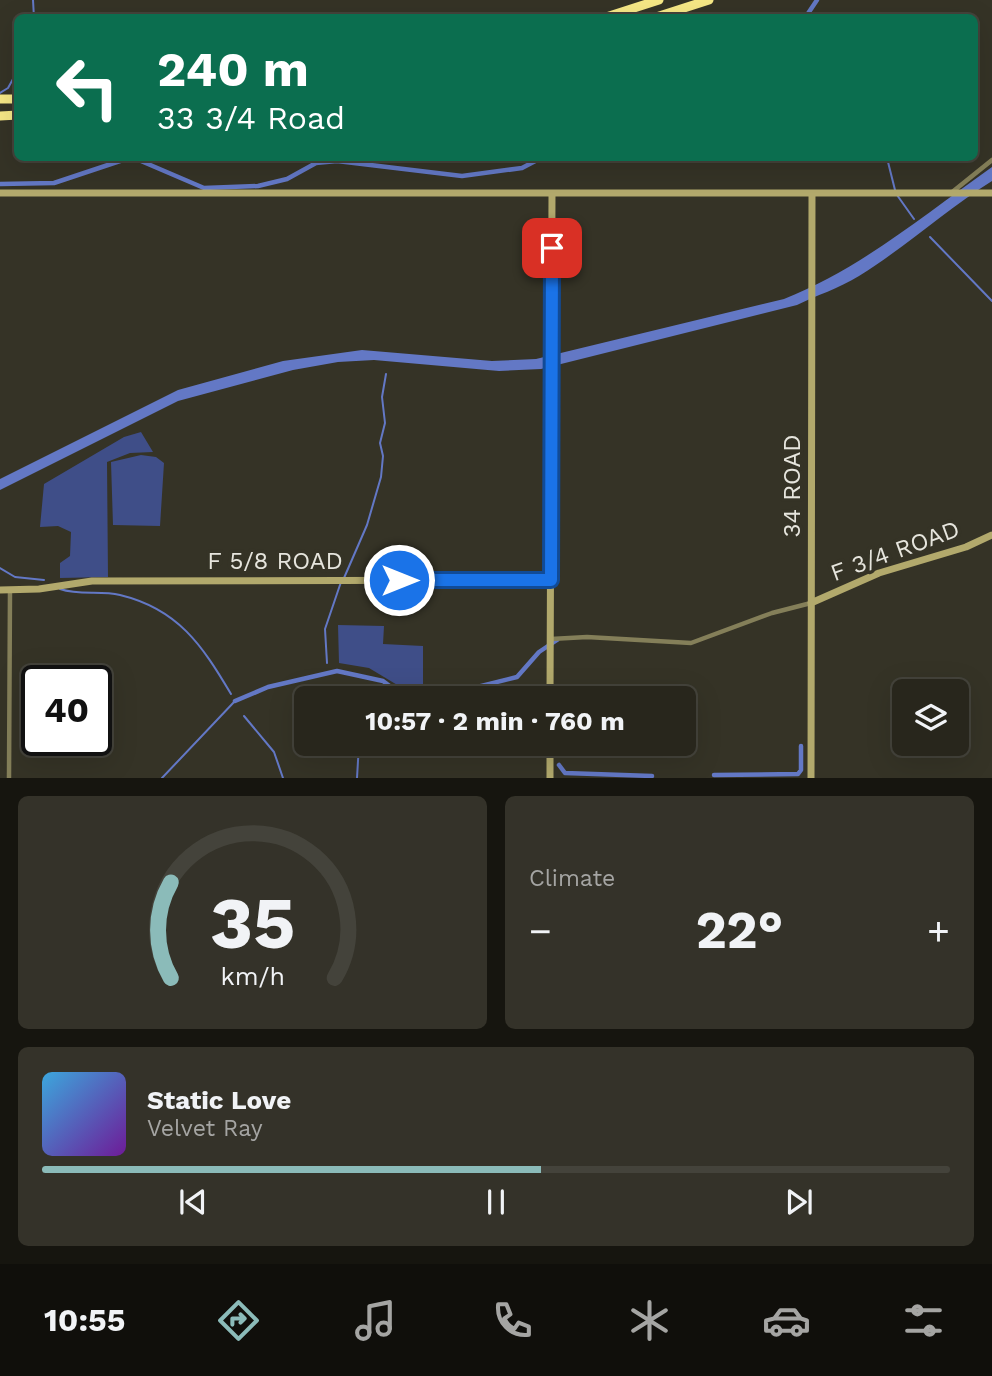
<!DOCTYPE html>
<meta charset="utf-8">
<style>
body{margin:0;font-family:"Work Sans",sans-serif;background:#343229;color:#f1f3f6;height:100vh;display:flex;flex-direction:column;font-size:26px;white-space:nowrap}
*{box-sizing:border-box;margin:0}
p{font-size:23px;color:#a5a5a3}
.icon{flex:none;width:38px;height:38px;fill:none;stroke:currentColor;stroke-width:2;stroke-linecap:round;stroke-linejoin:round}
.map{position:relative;height:778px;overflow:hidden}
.drawer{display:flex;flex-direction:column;gap:18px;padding:18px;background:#16150f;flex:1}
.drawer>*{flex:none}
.hud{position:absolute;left:14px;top:14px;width:964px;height:147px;border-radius:10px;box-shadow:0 7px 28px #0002,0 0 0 2px #44433b;background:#0b6e4f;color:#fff;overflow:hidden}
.buttons{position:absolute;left:892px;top:679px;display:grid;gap:14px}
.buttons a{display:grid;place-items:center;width:77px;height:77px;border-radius:10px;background:#28261c;box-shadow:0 7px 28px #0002,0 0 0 2px #44433b;font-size:35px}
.speed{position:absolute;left:21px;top:665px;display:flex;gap:14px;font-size:35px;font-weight:700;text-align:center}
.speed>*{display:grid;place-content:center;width:91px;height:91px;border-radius:50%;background:#28261c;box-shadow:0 7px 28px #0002,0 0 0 2px #44433b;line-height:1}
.speed .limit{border:4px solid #111;border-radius:10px;background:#fff;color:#111}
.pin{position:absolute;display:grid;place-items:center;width:60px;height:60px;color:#fff;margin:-30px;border-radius:14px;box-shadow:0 4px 10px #0006}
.me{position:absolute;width:77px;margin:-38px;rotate:90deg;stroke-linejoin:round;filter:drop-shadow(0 0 5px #0008)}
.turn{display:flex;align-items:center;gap:24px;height:147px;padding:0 28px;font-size:32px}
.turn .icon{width:91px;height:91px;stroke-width:2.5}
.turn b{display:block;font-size:49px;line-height:60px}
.big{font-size:52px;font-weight:700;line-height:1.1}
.drawer .widget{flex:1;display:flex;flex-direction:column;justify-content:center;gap:10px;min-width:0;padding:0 24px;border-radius:10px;background:#343229}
.drawer .dial{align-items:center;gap:0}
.dial svg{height:182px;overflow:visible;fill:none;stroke:#44433b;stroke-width:7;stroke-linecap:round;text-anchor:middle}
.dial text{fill:#f1f3f6;stroke:none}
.song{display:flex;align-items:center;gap:21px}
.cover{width:84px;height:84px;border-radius:10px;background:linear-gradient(135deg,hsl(200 70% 55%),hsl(280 70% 35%))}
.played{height:7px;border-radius:4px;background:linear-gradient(90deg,#8bbbb9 55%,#44433b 55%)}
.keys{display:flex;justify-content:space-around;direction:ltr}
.heat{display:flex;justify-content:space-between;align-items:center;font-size:38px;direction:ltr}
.drawer .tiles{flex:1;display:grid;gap:18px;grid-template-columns:1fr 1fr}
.widget:last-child{grid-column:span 2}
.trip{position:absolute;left:294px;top:686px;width:402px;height:70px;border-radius:10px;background:#28261c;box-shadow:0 7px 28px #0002,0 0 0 2px #44433b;font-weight:700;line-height:70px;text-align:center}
.tab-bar{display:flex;height:112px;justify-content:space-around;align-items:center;background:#100f0b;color:#a5a5a3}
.tab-bar .icon{width:49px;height:49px}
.tab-bar .active{color:#8bbbb9}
.tab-bar b{font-size:32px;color:#f1f3f6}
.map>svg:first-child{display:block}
</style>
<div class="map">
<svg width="992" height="778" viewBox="0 0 992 778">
<rect width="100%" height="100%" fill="#353326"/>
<!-- green -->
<path fill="#3f4e88" d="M141,432l12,20 -23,1 -23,9 1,115 -48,1v-15l10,-7 1,-24 -13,-6 -18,1 4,-43 80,-47z
M141,455l15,2 8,6 -4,63 -47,-1 -2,-63z
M338,625l46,1 -1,18 40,2v46l-19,-3 -35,-21 -30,-5z"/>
<!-- water -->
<path fill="#6378c5" d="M992,167v14c-45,28 -85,65 -133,95 -21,13 -42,19 -62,29l-256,64 -42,2 -125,-11 -36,2 -45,8 -115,31 -178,89v-11l178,-89 105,-29 79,-11 130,11 44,-2 248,-60c78,-31 141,-85 208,-132z"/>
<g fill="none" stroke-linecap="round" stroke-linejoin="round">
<!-- stream -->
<path stroke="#6378c5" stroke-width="2" d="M33,0l1,18
M824,13l6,5
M0,93l8,-5 10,-18
M887,158l8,32
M897,195l17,24
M930,237l62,64
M0,568l15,9 29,3
M344,578l23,-53 14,-48 2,-21 -3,-13 5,-20 -3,-26 4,-23
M60,589c20,7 40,1 60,6 58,14 82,50 111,99
M327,663l-2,-34 16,-47
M332,694v4
M244,716l30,36 9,26
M162,778l73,-77
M357,778l2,-34"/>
<!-- canal -->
<path stroke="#6378c5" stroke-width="4.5" d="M805,18l12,-18
M134,158l70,30 54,-2 29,-7 29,-16 21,-2 125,15 60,-8 19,-10
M0,184l54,-1 75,-25
M433,698l84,-21 22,-25 18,-12
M235,701l33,-14 69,-16 46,10 20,15 9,2
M559,765l6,8 87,3
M714,775l84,-1 3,-4v-24"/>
<!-- street -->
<path stroke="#847f59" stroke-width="4.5" d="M951,193l41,-33
M551,639l36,-2 104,6 81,-30 39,-10
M9,778l1,-188"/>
<!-- secondary -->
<path stroke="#b2a96c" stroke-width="7" d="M0,193h992
M0,590l39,-1 53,-8 459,-1
M811,603l68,-30 87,-26 26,-12
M550,698l2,-504
M550,778v-34
M811,778l1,-584"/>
<!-- highway -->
<path stroke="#f6e886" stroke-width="9" d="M603,18l56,-18
M653,18l56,-18
M0,99h18
M0,116l18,-1"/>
</g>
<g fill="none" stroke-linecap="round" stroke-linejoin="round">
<!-- route casing -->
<g stroke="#114b97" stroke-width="18">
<path id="route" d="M399,580h152l1,-332"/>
</g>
<!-- route -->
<use href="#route" stroke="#1a73e8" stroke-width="12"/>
</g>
<g text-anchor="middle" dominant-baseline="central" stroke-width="7" stroke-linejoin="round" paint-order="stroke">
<!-- street labels -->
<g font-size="24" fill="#e6e5dd" stroke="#353326">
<text transform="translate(792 486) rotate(-90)">34 ROAD</text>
<text transform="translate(895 551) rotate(-20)">F 3/4 ROAD</text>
<text x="275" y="561">F 5/8 ROAD</text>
</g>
</g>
</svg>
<div class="buttons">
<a><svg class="icon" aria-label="layers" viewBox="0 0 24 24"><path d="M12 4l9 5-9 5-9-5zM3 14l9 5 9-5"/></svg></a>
</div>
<div class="speed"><div class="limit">40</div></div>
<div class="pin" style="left:552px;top:248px;background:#d93025"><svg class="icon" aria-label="arrive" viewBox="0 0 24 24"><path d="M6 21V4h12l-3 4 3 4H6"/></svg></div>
<svg class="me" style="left:399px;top:580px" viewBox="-20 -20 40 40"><circle r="17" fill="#1a73e8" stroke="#fff" stroke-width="3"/><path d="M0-11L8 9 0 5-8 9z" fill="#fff"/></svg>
<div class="trip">10:57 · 2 min · 760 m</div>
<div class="hud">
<div class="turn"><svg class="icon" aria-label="left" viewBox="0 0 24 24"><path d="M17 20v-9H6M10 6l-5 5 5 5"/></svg><div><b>240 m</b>33 3/4 Road</div></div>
</div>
</div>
<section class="drawer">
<div class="tiles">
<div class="widget dial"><svg viewBox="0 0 100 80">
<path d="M14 69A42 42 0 1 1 86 69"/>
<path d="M14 69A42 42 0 0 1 14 27" stroke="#8bbbb9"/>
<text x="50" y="56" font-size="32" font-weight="700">35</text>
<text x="50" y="72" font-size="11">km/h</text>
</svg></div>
<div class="widget"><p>Climate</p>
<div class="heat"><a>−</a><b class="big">22°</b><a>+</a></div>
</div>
<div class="widget">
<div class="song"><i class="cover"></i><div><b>Static Love</b><p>Velvet Ray</p></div></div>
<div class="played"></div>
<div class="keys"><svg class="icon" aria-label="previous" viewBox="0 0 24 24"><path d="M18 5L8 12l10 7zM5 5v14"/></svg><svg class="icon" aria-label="pause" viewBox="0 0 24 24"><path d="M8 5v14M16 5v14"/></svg><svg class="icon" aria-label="next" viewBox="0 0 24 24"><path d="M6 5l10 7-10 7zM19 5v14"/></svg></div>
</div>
</div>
</section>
<nav class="tab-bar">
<b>10:55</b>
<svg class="icon active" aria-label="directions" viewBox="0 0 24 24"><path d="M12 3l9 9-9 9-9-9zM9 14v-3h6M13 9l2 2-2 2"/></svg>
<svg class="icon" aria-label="music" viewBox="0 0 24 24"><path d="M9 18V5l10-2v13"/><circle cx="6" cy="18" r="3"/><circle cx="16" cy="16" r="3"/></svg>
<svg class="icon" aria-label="phone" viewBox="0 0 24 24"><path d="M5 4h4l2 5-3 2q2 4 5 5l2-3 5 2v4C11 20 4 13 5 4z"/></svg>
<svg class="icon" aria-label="climate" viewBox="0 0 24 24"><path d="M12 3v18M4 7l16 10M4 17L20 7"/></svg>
<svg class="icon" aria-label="car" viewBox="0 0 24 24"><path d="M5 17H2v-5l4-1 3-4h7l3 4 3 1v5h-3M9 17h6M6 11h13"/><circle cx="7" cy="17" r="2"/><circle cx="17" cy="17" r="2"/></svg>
<svg class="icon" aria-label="filters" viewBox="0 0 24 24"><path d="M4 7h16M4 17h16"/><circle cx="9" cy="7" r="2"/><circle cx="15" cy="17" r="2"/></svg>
</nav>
